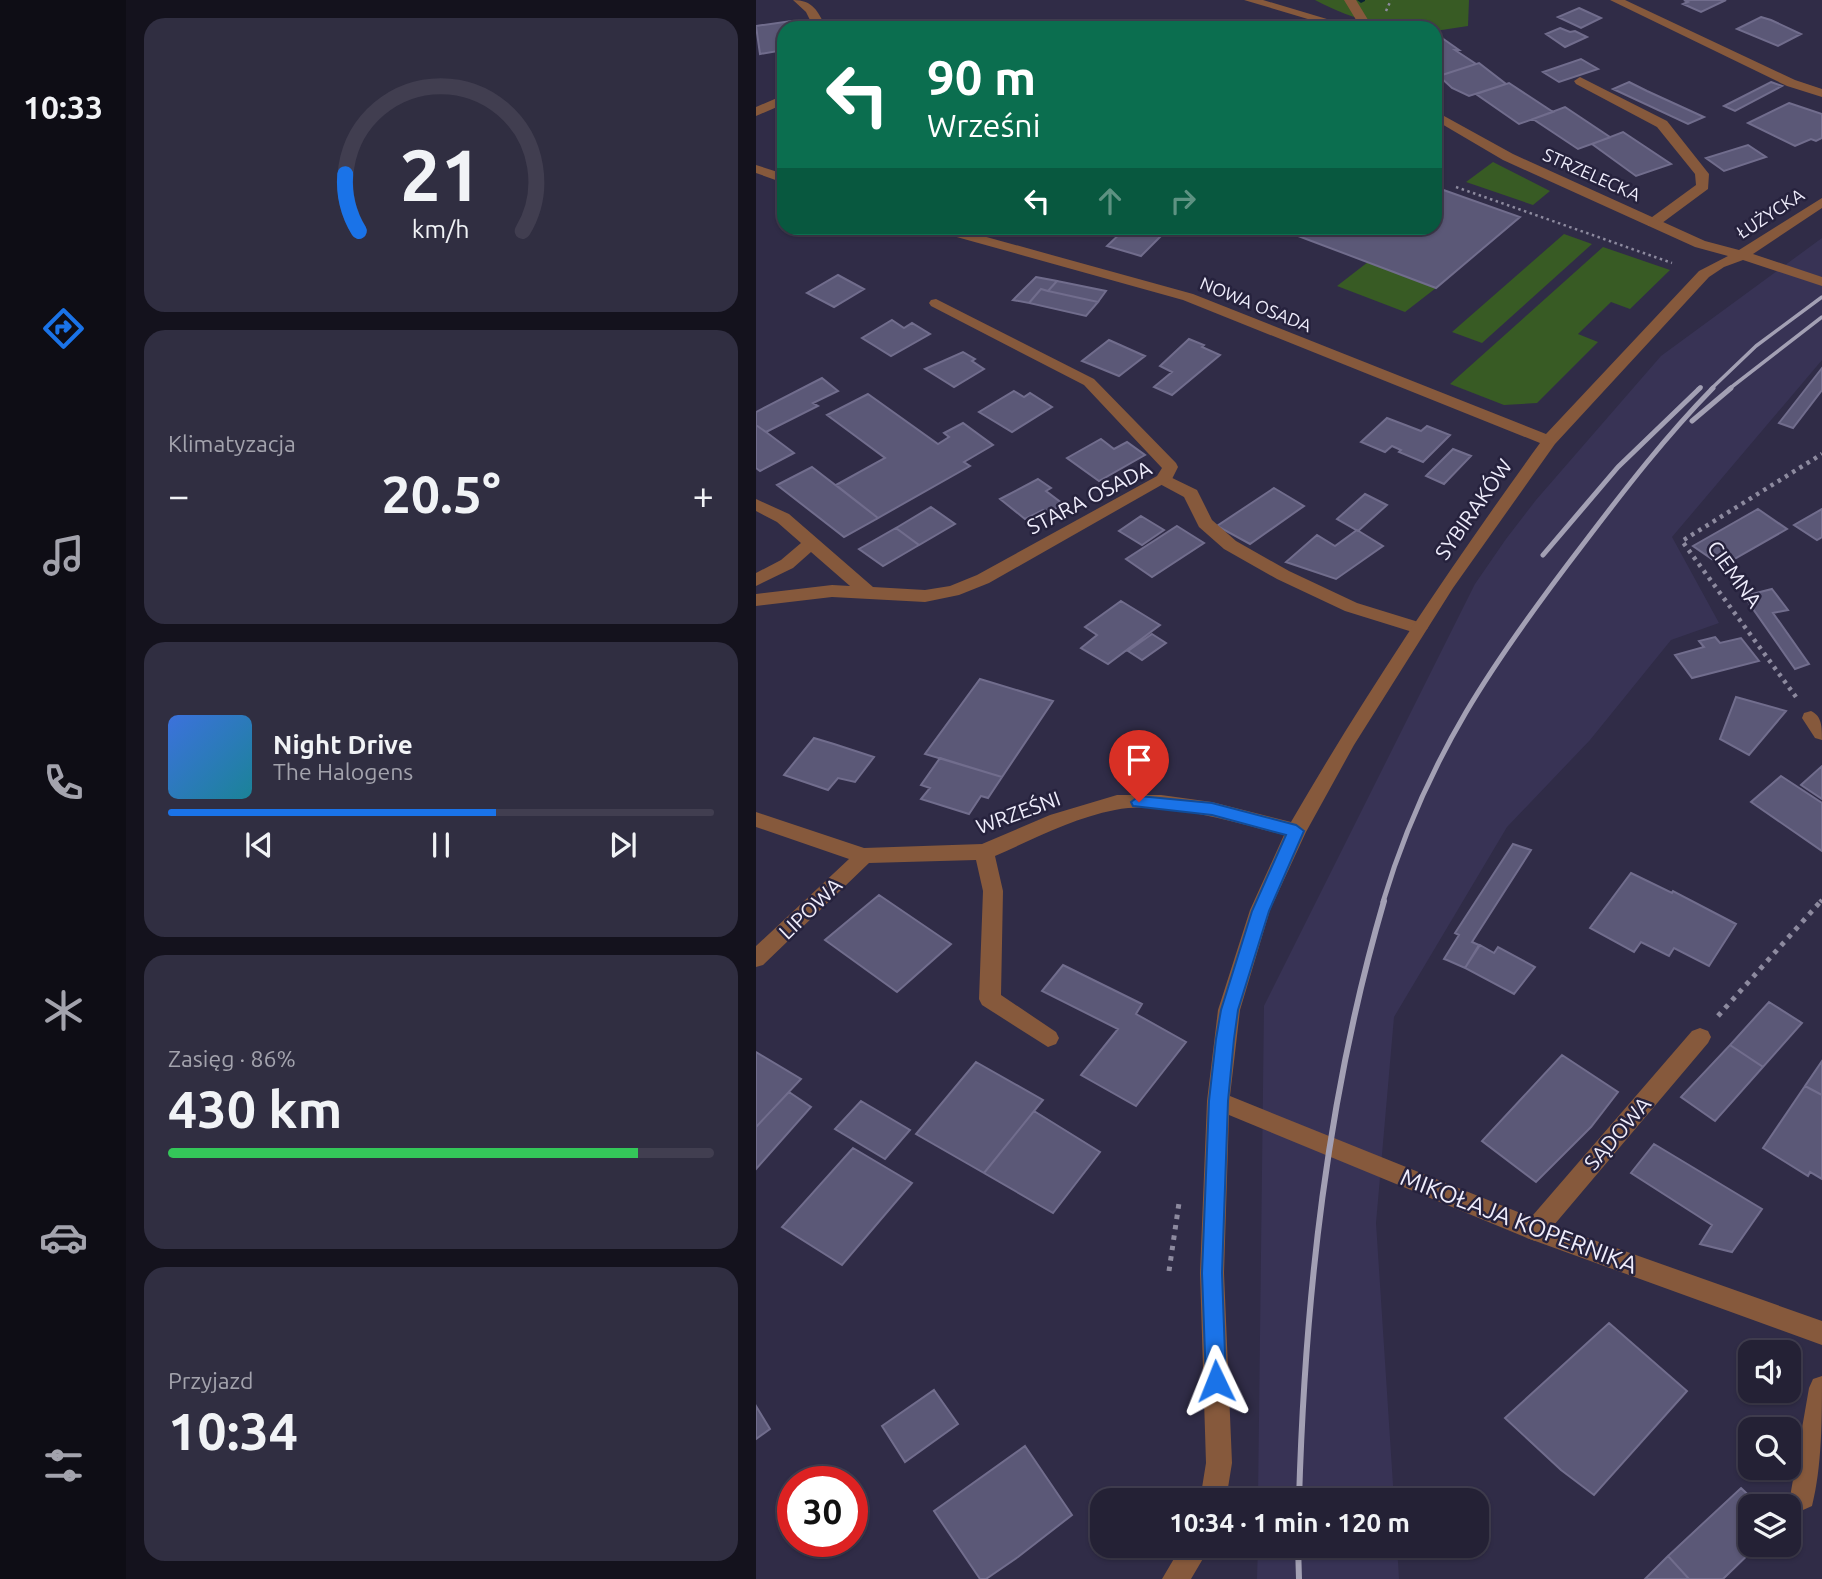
<!DOCTYPE html>
<html lang="pl">
<meta charset="utf-8">
<style>
body{margin:0;font-family:Ubuntu,sans-serif;background:#302e41;color:#f1f3f6;height:100vh;display:flex;flex-direction:column;font-size:26px;white-space:nowrap}
*{box-sizing:border-box;margin:0}
p{font-size:23px;color:#a3a3ad}
.icon{flex:none;width:38px;height:38px;fill:none;stroke:currentColor;stroke-width:2;stroke-linecap:round;stroke-linejoin:round}
.map{position:relative;flex:1;overflow:hidden}
.details{display:flex;flex-direction:column;gap:18px;padding:18px;background:#14121d;width:630px}
.details>*{flex:none}
.banner{position:absolute;left:21px;top:21px;width:665px;height:214px;border-radius:21px;box-shadow:0 2px 5px #0004,0 0 0 2px #413e50;background:#0b6e4f;color:#fff;overflow:hidden}
.fabs{position:absolute;left:982px;top:1340px;display:grid;gap:14px}
.fabs a{display:grid;place-items:center;width:63px;height:63px;border-radius:14px;background:#242135;box-shadow:0 2px 5px #0004,0 0 0 2px #413e50;font-size:35px}
.speed{position:absolute;left:21px;top:1466px;display:flex;gap:14px;font-size:35px;font-weight:700;text-align:center}
.speed>*{display:grid;place-content:center;width:91px;height:91px;border-radius:50%;background:#242135;box-shadow:0 2px 5px #0004,0 0 0 2px #413e50;line-height:1}
.speed .limit{border:10px solid #d22;background:#fff;color:#111}
.pin{position:absolute;display:grid;place-items:center;width:60px;height:60px;color:#fff;margin:-72px -30px;border-radius:50% 50% 50% 0;rotate:-45deg;box-shadow:0 0 7px #0007}
.pin .icon{rotate:45deg}
.me{position:absolute;width:77px;margin:-38px;rotate:358deg;stroke-linejoin:round;filter:drop-shadow(0 0 5px #0008)}
.turn{display:flex;align-items:center;gap:24px;height:147px;padding:0 35px;font-size:32px}
.turn .icon{width:91px;height:91px;stroke-width:2.5}
.turn b{display:block;font-size:49px;line-height:60px}
.lanes{display:flex;align-items:center;height:66px;padding:0 35px;background:#0003;justify-content:center;gap:35px;direction:ltr}
.lanes .off{opacity:.35}
.big{font-size:52px;font-weight:700;line-height:1.1}
.details .card{flex:1;display:flex;flex-direction:column;justify-content:center;gap:10px;min-width:0;padding:0 24px;border-radius:21px;background:#302e41}
.details .dial{align-items:center;gap:0}
.dial svg{height:182px;overflow:visible;fill:none;stroke:#413e50;stroke-width:7;stroke-linecap:round;text-anchor:middle}
.dial text{fill:#f1f3f6;stroke:none}
.song{display:flex;align-items:center;gap:21px}
.cover{width:84px;height:84px;border-radius:10px;background:linear-gradient(135deg,hsl(220 70% 55%),hsl(190 70% 35%))}
.played{height:7px;border-radius:4px;background:linear-gradient(90deg,#1a73e8 60%,#413e50 60%)}
.keys{display:flex;justify-content:space-around;direction:ltr}
.heat{display:flex;justify-content:space-between;align-items:center;font-size:38px;direction:ltr}
.charge{height:10px;border-radius:5px;background:linear-gradient(90deg,#34c759 86%,#413e50 0)}
.trip{position:absolute;left:334px;top:1488px;width:399px;height:70px;border-radius:21px;background:#242135;box-shadow:0 2px 5px #0004,0 0 0 2px #413e50;font-weight:700;line-height:70px;text-align:center}
main{display:flex;flex:1;min-height:0}
.menu{display:flex;flex-direction:column;width:126px;justify-content:space-around;align-items:center;background:#0e0d15;color:#a3a3ad}
.menu .icon{width:49px;height:49px}
.menu .selected{color:#1a73e8}
.menu b{font-size:32px;color:#f1f3f6}
.map>svg:first-child{display:block}
</style>
<main>
<nav class="menu">
<b>10:33</b>
<svg class="icon selected" aria-label="directions" viewBox="0 0 24 24"><path d="M12 3l9 9-9 9-9-9zM9 14v-3h6M13 9l2 2-2 2"/></svg>
<svg class="icon" aria-label="music" viewBox="0 0 24 24"><path d="M9 18V5l10-2v13"/><circle cx="6" cy="18" r="3"/><circle cx="16" cy="16" r="3"/></svg>
<svg class="icon" aria-label="phone" viewBox="0 0 24 24"><path d="M5 4h4l2 5-3 2q2 4 5 5l2-3 5 2v4C11 20 4 13 5 4z"/></svg>
<svg class="icon" aria-label="climate" viewBox="0 0 24 24"><path d="M12 3v18M4 7l16 10M4 17L20 7"/></svg>
<svg class="icon" aria-label="car" viewBox="0 0 24 24"><path d="M5 17H2v-5l4-1 3-4h7l3 4 3 1v5h-3M9 17h6M6 11h13"/><circle cx="7" cy="17" r="2"/><circle cx="17" cy="17" r="2"/></svg>
<svg class="icon" aria-label="filters" viewBox="0 0 24 24"><path d="M4 7h16M4 17h16"/><circle cx="9" cy="7" r="2"/><circle cx="15" cy="17" r="2"/></svg>
</nav>
<section class="details">
<div class="card dial"><svg viewBox="0 0 100 80">
<path d="M14 69A42 42 0 1 1 86 69"/>
<path d="M14 69A42 42 0 0 1 8 44" stroke="#1a73e8"/>
<text x="50" y="56" font-size="32" font-weight="700">21</text>
<text x="50" y="72" font-size="11">km/h</text>
</svg></div>
<div class="card"><p>Klimatyzacja</p>
<div class="heat"><a>−</a><b class="big">20.5°</b><a>+</a></div>
</div>
<div class="card">
<div class="song"><i class="cover"></i><div><b>Night Drive</b><p>The Halogens</p></div></div>
<div class="played"></div>
<div class="keys"><svg class="icon" aria-label="previous" viewBox="0 0 24 24"><path d="M18 5L8 12l10 7zM5 5v14"/></svg><svg class="icon" aria-label="pause" viewBox="0 0 24 24"><path d="M8 5v14M16 5v14"/></svg><svg class="icon" aria-label="next" viewBox="0 0 24 24"><path d="M6 5l10 7-10 7zM19 5v14"/></svg></div>
</div>
<div class="card"><p>Zasięg · 86%</p><b class="big">430 km</b><div class="charge"></div></div>
<div class="card"><p>Przyjazd</p><b class="big">10:34</b></div>
</section>
<div class="map">
<svg width="1066" height="1579" viewBox="0 0 1066 1579">
<rect width="100%" height="100%" fill="#302c47"/>
<!-- built -->
<path fill="#383355" d="M1066,238v122l-150,177 47,86 -48,17 -81,100 -83,87 -113,190 -18,206 18,277h-136l6,-494 211,-422 31,-45 30,-39 125,-144z
M502,1545h139l2,34h-142z"/>
<!-- green -->
<path fill="#385b24" d="M559,0h154l-1,26 -33,5v-3c-47,0 -78,-6 -120,-28z
M737,162l57,29 -17,14 -67,-23z
M808,234l28,10 -110,99 -30,-11z
M847,247l67,23 -40,39 -19,-7 -33,32 20,8 -61,61 -33,2 -54,-21z
M612,262l68,26 -31,24 -68,-26z"/>
<g fill="none" stroke-linecap="round" stroke-linejoin="round">
<!-- stream -->
<path fill="#0c2332" fill-rule="evenodd" d="M601,0h8v1l-4,2z"/>
</g>
<!-- building -->
<path fill="#5b5877" stroke="#716d8d" stroke-width="2" d="M928,0h42l-25,12 -18,-8 5,-2z
M823,8l22,10 -20,10 -23,-11z
M1005,17l10,3 30,14 -23,12 -41,-17z
M35,21l2,7h-9v22l-24,4 -4,-28z
M804,28l10,4 5,-1 12,6 -22,10 -19,-13z
M686,38l17,12h-4l21,14 -37,12 -4,-3v-33z
M825,59l17,10 -39,13 -16,-10z
M723,63l27,21 -37,12 -17,-8 -13,-12z
M873,82l18,9 57,26 -16,7 -75,-35z
M1015,82l11,4 -47,25 -11,-5z
M753,83l44,29 -34,12 -43,-30z
M1033,103l33,11v24l-6,3 -5,-2 -16,7 -47,-23z
M809,107l45,30h1l-33,12 -45,-30z
M867,132l48,32 -35,12 -44,-32z
M992,145l18,12 -42,14 -18,-13z
M679,187l85,30 -84,71 -159,-60h158z
M370,228h43l-28,28 -34,-10z
M82,275l26,14 -30,18 -27,-14z
M280,277l21,4 -9,10 -7,-2 -12,14 -16,-3z
M301,281l49,10 -8,11 -50,-11z
M285,289l7,2 50,11 -12,14 -57,-13z
M136,320l12,8 8,-5 18,11 -39,22 -29,-18z
M433,339l15,6 -2,2 18,8 -48,40 -18,-8 18,-15 -12,-6z
M353,340l36,16 -26,20 -37,-15z
M207,352l12,7 -3,2 12,8 -30,18 -29,-18z
M1066,368v22l-29,38 -14,-5z
M66,378l16,13 -25,12 5,3 -52,26 -10,-7v-13z
M258,391l10,6 6,-4 22,14 -40,25 -33,-20z
M112,394l70,50 11,-7 -5,-4 19,-10 30,22 -29,17 6,4 -92,52 -42,-33 49,-27 -58,-43z
M631,418l34,13 6,-5 23,9 -27,27 -24,-10 2,-2 -9,-4 -7,6 -24,-10z
M0,425l10,7 28,21 -34,18 -4,-3z
M345,439l13,10 13,-7 18,13 -46,26 -32,-23z
M697,449l18,7 -27,28 -18,-8z
M56,467l66,51 -34,19 -67,-52z
M282,479l13,9 -5,3 17,13 -15,9 -5,-3 -18,9 -25,-20z
M518,488l30,18 -54,38 -33,-18z
M609,494l22,11 -29,26 -21,-12z
M175,507l24,17 -36,21 -23,-17z
M1002,509l29,20 -65,37 -29,-20z
M1066,509v28l-5,3 -23,-15z
M385,516l23,14 -22,15 -23,-14z
M421,526l27,17 -52,34 -26,-18z
M140,528l23,17 -36,21 -24,-17z
M601,530l26,16 -47,33 -50,-17 31,-27 18,11z
M1016,589l16,21 -15,3 36,51 -14,5 -51,-73z
M365,601l39,24 -52,39 -27,-16 16,-13 -12,-8z
M396,634l14,9 -24,17 -14,-9z
M959,637l5,6 21,-5 18,23 -67,17 -17,-23 29,-8 -5,-6z
M224,679l73,22 -51,76 -77,-23z
M980,697l50,14 -37,44 -29,-16z
M58,738l20,6 40,13 -19,25 -17,-4 -10,12 -44,-15z
M184,758l62,19 -14,21 -7,-2 -12,18 -48,-15 9,-11 -9,-3z
M1066,766v33l-21,-14z
M1025,776l41,27v48l-71,-49z
M757,844l18,6 -59,92 7,3 -14,23 -18,-8 -3,-1 15,-24 -4,-2z
M875,873l41,20 1,-2 63,33 -27,42 -35,-18 -5,8 -28,-14 -7,10 -44,-24z
M123,895l72,49 -54,48 -72,-52z
M724,945l14,8 4,-6 37,20 -21,27 -49,-26z
M307,965l79,39 -6,10 50,28 -50,64 -55,-31 37,-46 -76,-38z
M1013,1002l33,21 -39,44 -33,-22z
M974,1045l33,22 -48,54 -34,-24z
M0,1052l45,27 -45,48z
M806,1055l56,37 -27,35 -55,55 -54,-41z
M1066,1061v34l-17,-9z
M220,1062l67,38 -59,73 -68,-39z
M1049,1086l17,9v84l-12,-7 -2,4 -45,-28z
M33,1092l22,15 -55,62v-42z
M105,1101l49,29 -25,29 -50,-30z
M278,1111l66,41 -47,61 -69,-40z
M898,1144l108,65 -30,43 -32,-8 12,-19 -81,-52z
M97,1148l59,35 -70,82 -60,-38z
M853,1323l78,68 -93,104 -33,-25 -56,-52z
M178,1390l24,34 -53,38 -23,-36z
M0,1406l14,23 -14,10z
M269,1446l47,69 -54,42 -32,22h-6l-46,-68z
M985,1488l20,19h-11v38h8l-35,34h-34l-21,-23z
M912,1556l21,23h-44z"/>
<g fill="none" stroke-linecap="round" stroke-linejoin="round">
<!-- path-far2 -->
<path stroke="#8d8a9f" stroke-width="2.5" stroke-dasharray="2.5 3.5" stroke-linecap="butt" d="M630,11l5,-11
M700,187l216,76"/>
<!-- path-far1 -->
<path stroke="#8d8a9f" stroke-width="4.5" stroke-dasharray="3.5 5" stroke-linecap="butt" d="M1040,697l-114,-156 140,-87
M1064,902l2,-2"/>
<!-- path -->
<path stroke="#8d8a9f" stroke-width="5" stroke-dasharray="4.5 6" stroke-linecap="butt" d="M962,1016l103,-115
M413,1271l10,-68"/>
<!-- service -->
<path fill="#86593c" fill-rule="evenodd" d="M488,0h19l94,28h-19z
M588,0h12l17,28h-12z
M824,77l87,44 42,53 -1,15 -50,37h-10v-6l48,-35 -1,-11 -38,-47 -81,-43 -2,-3z
M408,474l33,16 15,30 24,21 53,30 68,32 68,21 3,4 -9,6 -74,-23 -68,-32 -53,-30 -25,-22 -15,-30 -26,-14 -2,-4z
M944,1028l8,3 3,6 -3,6 -165,195 -8,3 -8,-3 -4,-8 4,-8 165,-191z"/>
<!-- minor -->
<path fill="#86593c" fill-rule="evenodd" d="M37,0c20,0 25,11 33,28h-12l-8,-16z
M854,0h15l170,80 27,9v8l-35,-11z
M28,95v9l-28,12v-9z
M679,111l78,43 192,87 34,9 83,-52v10l-69,46 69,23v9l-79,-26 -19,7 -15,10 -154,167 -102,144 -99,157 -48,87 -36,78 -30,100 -10,86 310,125 282,100v24l-295,-107 -298,-123 -5,158 8,190 -6,37h-26l6,-37 -6,-190 7,-172 11,-91 32,-100 34,-75c-48,-12 -119,-35 -169,-25 -42,8 -81,29 -120,46l8,35 -2,104 55,37 3,6 -3,6 -8,3 -66,-42 -3,-6 4,-108 -7,-31 -107,3 -106,102 -7,2v-21l93,-87 -93,-32v-15l108,36 118,-4 68,-29 67,-20h44l51,7 79,20c76,-131 160,-256 249,-379l-357,-143 -248,-69 -2,-3h21l239,66 353,140 153,-163 29,-15 -33,-9 -192,-87 -68,-40z
M0,165l28,9v9l-28,-10z
M180,299l158,80 82,84 2,4 -6,12 -183,104 -30,12 -34,7 -93,-5 -76,9v-12l76,-9 18,1 -39,-34 -18,16 -37,18v-13l25,-13 20,-17 -24,-21 -21,-11v-12l33,15 84,73 52,3 25,-4 27,-11 180,-99 5,-8 -78,-83 -153,-79 -2,-3 2,-3z
M1055,711c11,5 11,16 11,29l-7,-2 -13,-20 2,-5z
M1066,1376c0,42 0,91 -10,130l-9,4 -9,-4 -4,-9 19,-109 4,-9z
M426,1545h29l-20,34h-29z"/>
<!-- rail-far2 -->
<path stroke="#a3a0b4" stroke-width="3.5" d="M942,389l3,-2
M955,389l45,-43 66,-49
M973,389l93,-72"/>
<!-- rail-far1 -->
<path stroke="#a3a0b4" stroke-width="5" d="M936,421l39,-33
M787,555l75,-88 82,-79
M627,902c43,-144 111,-242 201,-359 41,-54 82,-107 129,-155"/>
<!-- rail -->
<path stroke="#a3a0b4" stroke-width="6" d="M543,1500c6,-203 28,-404 85,-599
M542,1545l1,34"/>
</g>
<!-- route -->
<path fill="#1a73e8" stroke="#114b97" stroke-width="2" d="M383,796l73,7 84,22 8,6 -35,80 -31,99 -4,29 -6,62 -6,172 4,108 -3,7 -7,3 -7,-3 -3,-7 -4,-108 7,-172 7,-62 5,-29 31,-99 34,-76 -74,-20 -79,-9 -2,-4z"/>
<g text-anchor="middle" dominant-baseline="central" stroke-width="5" stroke-linejoin="round" paint-order="stroke">
<!-- far-street labels -->
<g font-size="18" fill="#efedfc" stroke="#26223d">
<text transform="translate(836 174) rotate(24)">STRZELECKA</text>
<text transform="translate(1014 213) rotate(-33)">ŁUŻYCKA</text>
<text transform="translate(500 304) rotate(22)">NOWA OSADA</text>
</g>
<!-- street labels -->
<g font-size="21" fill="#efedfc" stroke="#26223d">
<text transform="translate(333 497) rotate(-27)">STARA OSADA</text>
<text transform="translate(717 509) rotate(-55)">SYBIRAKÓW</text>
<text transform="translate(979 574) rotate(54)">CIEMNA</text>
<text transform="translate(262 812) rotate(-20)">WRZEŚNI</text>
<text transform="translate(54 908) rotate(-44)">LIPOWA</text>
<text transform="translate(861 1133) rotate(-49)">SĄDOWA</text>
</g>
<!-- near-street labels -->
<g font-size="24" fill="#efedfc" stroke="#26223d">
<text transform="translate(763 1221) rotate(21)">MIKOŁAJA KOPERNIKA</text>
</g>
</g>
</svg>
<div class="fabs">
<a><svg class="icon" aria-label="sound" viewBox="0 0 24 24"><path d="M4 9h4l5-4v14l-5-4H4zM17 9q2 3 0 6"/></svg></a>
<a><svg class="icon" aria-label="search" viewBox="0 0 24 24"><circle cx="10" cy="10" r="6"/><path d="M15 15l6 6"/></svg></a>
<a><svg class="icon" aria-label="layers" viewBox="0 0 24 24"><path d="M12 4l9 5-9 5-9-5zM3 14l9 5 9-5"/></svg></a>
</div>
<div class="speed"><div class="limit">30</div></div>
<div class="pin" style="left:383px;top:802px;background:#d93025"><svg class="icon" aria-label="arrive" viewBox="0 0 24 24"><path d="M6 21V4h12l-3 4 3 4H6"/></svg></div>
<svg class="me" style="left:460px;top:1381px" viewBox="-20 -20 40 40"><path d="M0-17L14 15 0 8-14 15z" fill="#1a73e8" stroke="#fff" stroke-width="4"/></svg>
<div class="trip">10:34 · 1 min · 120 m</div>
<div class="banner">
<div class="turn"><svg class="icon" aria-label="left" viewBox="0 0 24 24"><path d="M17 20v-9H6M10 6l-5 5 5 5"/></svg><div><b>90 m</b>Wrześni</div></div>
<div class="lanes"><svg class="icon" aria-label="left" viewBox="0 0 24 24"><path d="M17 20v-9H6M10 6l-5 5 5 5"/></svg><svg class="icon off" aria-label="ahead" viewBox="0 0 24 24"><path d="M12 20V5M6 11l6-6 6 6"/></svg><svg class="icon off" aria-label="right" viewBox="0 0 24 24"><path d="M7 20v-9h11M14 6l5 5-5 5"/></svg></div>
</div>
</div>
</main>
